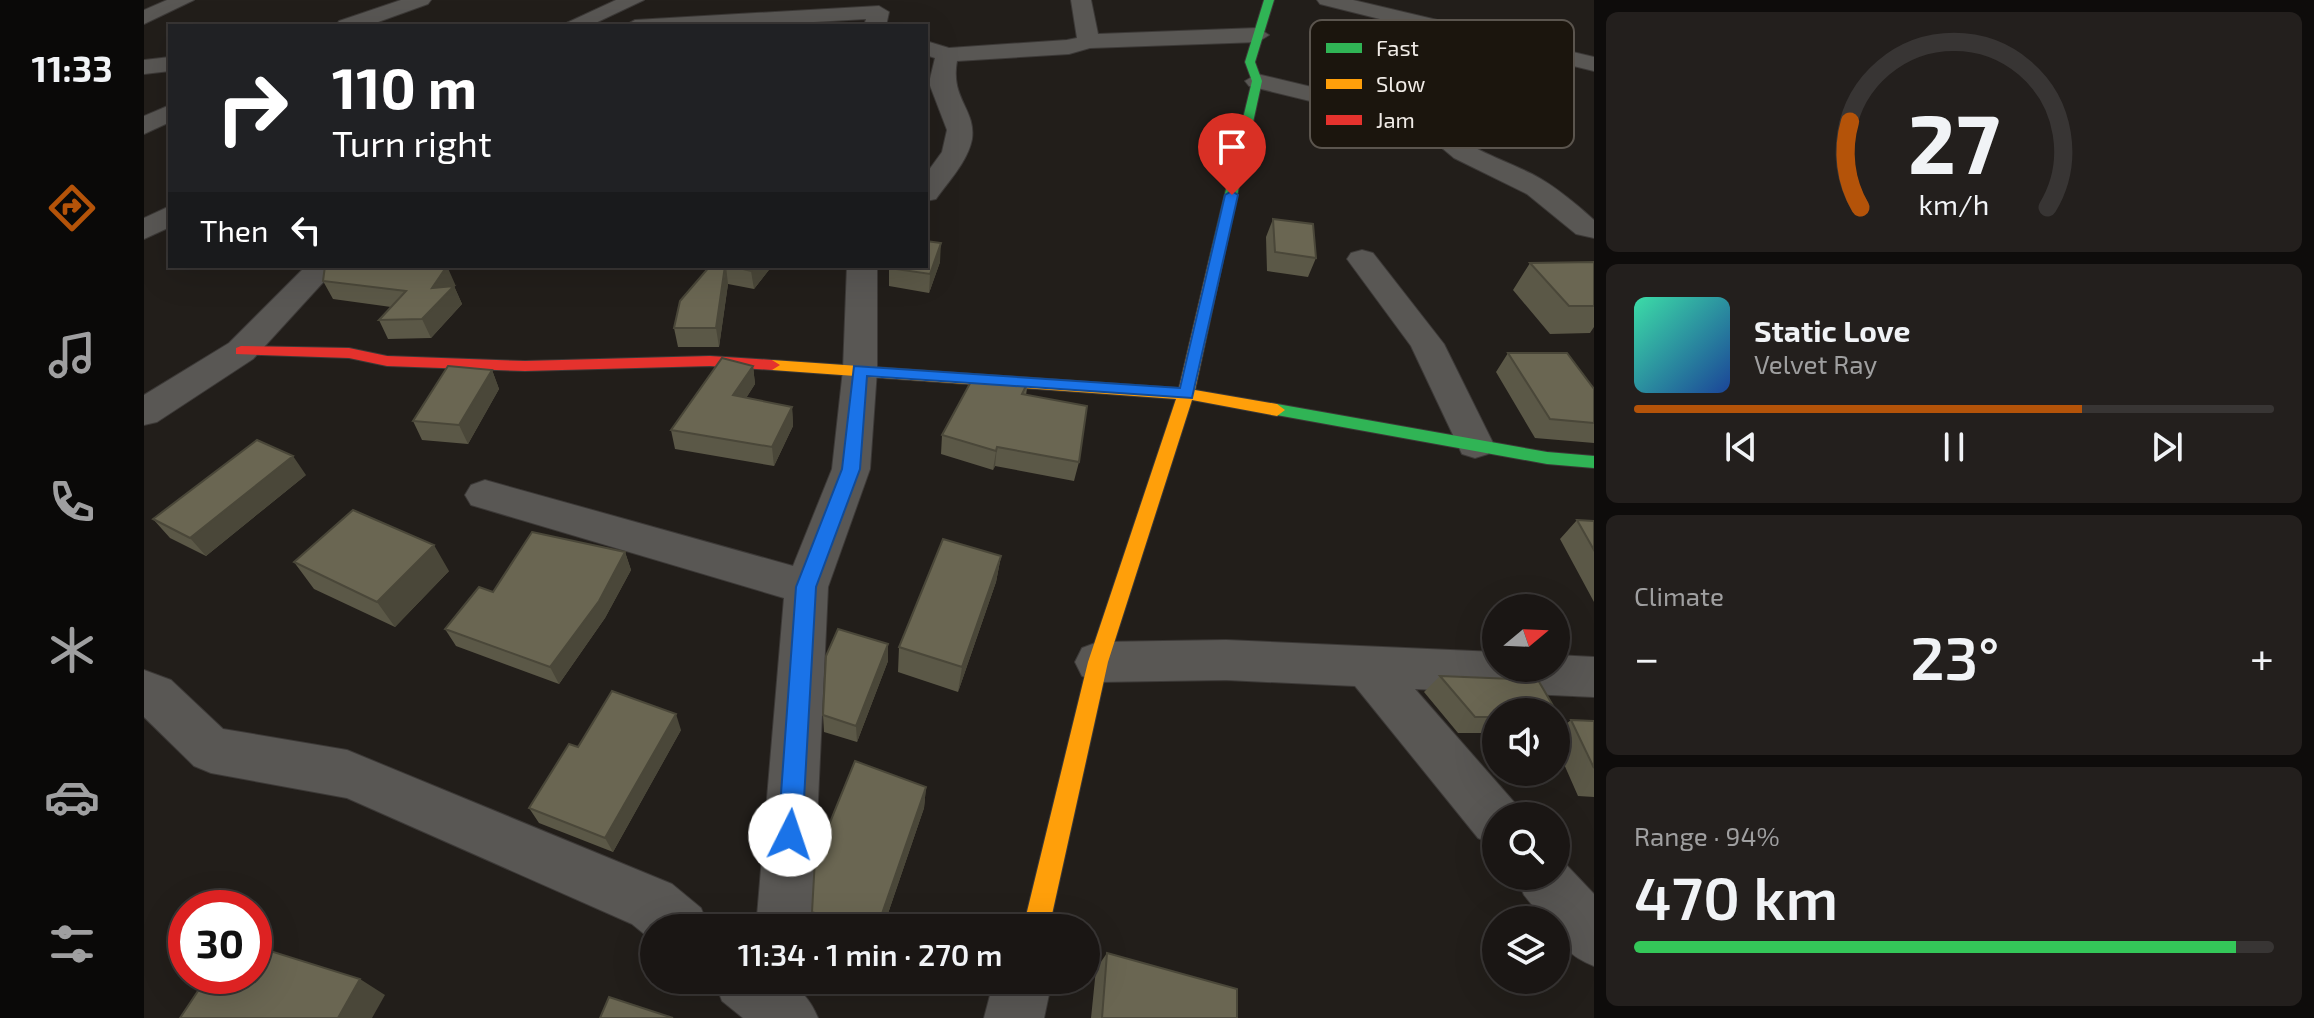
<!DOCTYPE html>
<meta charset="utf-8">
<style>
body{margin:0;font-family:"Exo 2",sans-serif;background:#231f1d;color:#f1f3f6;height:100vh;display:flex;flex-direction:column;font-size:30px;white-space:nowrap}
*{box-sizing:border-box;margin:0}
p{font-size:26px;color:#9f9fa0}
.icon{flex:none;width:44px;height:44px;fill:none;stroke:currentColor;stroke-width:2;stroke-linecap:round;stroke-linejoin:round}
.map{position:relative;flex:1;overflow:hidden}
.sheet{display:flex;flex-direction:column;gap:12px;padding:12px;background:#0e0c0b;width:720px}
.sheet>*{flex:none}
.banner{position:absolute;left:24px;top:24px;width:760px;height:244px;border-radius:0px;box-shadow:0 8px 32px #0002,0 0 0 2px #383534;background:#202124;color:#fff;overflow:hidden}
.needle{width:52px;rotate:71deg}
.buttons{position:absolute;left:1338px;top:594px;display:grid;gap:16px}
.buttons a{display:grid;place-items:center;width:88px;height:88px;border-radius:50%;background:#1a1614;box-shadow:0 8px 32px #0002,0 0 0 2px #383534;font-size:40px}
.speed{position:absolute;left:24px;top:890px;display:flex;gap:16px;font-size:40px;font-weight:700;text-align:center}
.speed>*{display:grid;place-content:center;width:104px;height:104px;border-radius:50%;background:#1a1614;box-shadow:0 8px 32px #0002,0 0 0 2px #383534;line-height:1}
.speed .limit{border:12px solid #d22;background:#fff;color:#111}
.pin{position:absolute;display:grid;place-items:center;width:68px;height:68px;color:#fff;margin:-82px -34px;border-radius:50% 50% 50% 0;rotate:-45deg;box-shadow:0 0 8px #0007}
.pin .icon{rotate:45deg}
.me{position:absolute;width:88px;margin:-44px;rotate:4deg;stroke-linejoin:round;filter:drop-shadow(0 0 6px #0008)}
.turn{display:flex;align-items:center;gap:28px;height:168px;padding:0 32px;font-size:36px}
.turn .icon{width:104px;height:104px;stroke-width:2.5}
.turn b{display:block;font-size:56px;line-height:68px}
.then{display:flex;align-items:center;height:76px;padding:0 32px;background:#0003;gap:16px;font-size:30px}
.big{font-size:60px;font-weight:600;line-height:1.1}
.sheet .tile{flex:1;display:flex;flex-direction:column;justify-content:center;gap:12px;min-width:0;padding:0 28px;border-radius:12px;background:#231f1d}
.sheet .dial{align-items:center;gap:0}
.dial svg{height:208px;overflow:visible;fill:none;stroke:#383534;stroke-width:7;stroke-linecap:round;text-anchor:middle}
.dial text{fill:#f1f3f6;stroke:none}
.song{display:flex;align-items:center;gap:24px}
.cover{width:96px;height:96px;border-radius:12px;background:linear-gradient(135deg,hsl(160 70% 55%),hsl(220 70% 35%))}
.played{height:8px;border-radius:4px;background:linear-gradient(90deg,#b45309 70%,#383534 70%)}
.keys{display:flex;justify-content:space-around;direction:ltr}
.heat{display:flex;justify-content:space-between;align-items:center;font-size:44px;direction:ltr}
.charge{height:12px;border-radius:6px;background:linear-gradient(90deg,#34c759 94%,#383534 0)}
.trip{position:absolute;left:496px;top:914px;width:460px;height:80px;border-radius:40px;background:#1a1614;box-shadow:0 8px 32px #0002,0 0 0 2px #383534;font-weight:600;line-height:80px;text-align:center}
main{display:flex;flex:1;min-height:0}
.tabs{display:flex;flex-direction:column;width:144px;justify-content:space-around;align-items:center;background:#0a0908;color:#9f9fa0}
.tabs .icon{width:56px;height:56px}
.tabs .selected{color:#b45309}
.tabs b{font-size:36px;color:#f1f3f6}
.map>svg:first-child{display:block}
</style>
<main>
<nav class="tabs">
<b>11:33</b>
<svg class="icon selected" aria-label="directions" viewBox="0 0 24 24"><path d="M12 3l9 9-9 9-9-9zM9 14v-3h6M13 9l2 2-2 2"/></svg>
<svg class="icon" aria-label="music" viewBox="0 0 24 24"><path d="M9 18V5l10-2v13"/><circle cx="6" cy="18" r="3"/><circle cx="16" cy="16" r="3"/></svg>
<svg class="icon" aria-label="phone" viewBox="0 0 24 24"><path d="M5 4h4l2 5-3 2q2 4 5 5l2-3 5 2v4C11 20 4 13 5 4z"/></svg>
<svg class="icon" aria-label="climate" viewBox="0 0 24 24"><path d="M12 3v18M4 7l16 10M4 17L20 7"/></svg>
<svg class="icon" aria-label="car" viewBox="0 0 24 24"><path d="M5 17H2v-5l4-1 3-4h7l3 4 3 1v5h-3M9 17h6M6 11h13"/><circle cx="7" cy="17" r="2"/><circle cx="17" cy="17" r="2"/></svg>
<svg class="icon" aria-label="filters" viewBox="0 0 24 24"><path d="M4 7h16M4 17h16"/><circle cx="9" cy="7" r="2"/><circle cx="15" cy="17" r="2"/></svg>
</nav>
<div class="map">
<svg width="1450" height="1018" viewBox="0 0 1450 1018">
<rect width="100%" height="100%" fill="#221e1a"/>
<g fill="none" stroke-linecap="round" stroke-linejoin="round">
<!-- street casing -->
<g stroke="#3c3937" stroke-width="2">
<path id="street" d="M23,0h27l-50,24v-14z
M257,0h30l-3,4 -61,22h-31l3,-5z
M472,0h28l-55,26h-29z
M927,0h20l7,34 160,-6 11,7 -11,7 -168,6 -21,6 -112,7c-7,38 19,48 15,78 -4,22 -24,43 -36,60l-10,2v-27l16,-22 5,-22 -18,-47 6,-25 -9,-3v-14l23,7 118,-8 10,-2z
M1173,0h36l241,57v14l-139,-34 -9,26 -7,58c25,27 61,37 93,53 23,12 43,29 62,46v18l-18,-4 -49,-40 -73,-36 -37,-31 -168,-41 -4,-5 12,-7 159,38 7,-49 13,-30 -116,-29z
M735,6l10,6 -3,14h-22l2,-7 -121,7h-121l11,-6z
M26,57v14l-26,3v-14z
M26,105v17l-26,12v-18z
M26,206v21l-26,12v-21z
M1218,250l11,3 71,91 50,101 -6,9 -13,4 -13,-4 -51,-108 -64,-87 4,-6z
M162,266h32l-85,93 -96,63 -13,3v-30l85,-52z
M703,266h30v104l-7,99 -42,118 -16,341h-56l28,-330 -313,-93 -6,-10 6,-10 14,-5 308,86 39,-97 11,-99z
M1082,640l270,12v16h60v-13l38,2v40l-179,-8 99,113 6,14h-24v30l-18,-8 -123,-152 -129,-6 -128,2 -16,-6 -7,-14 7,-14 16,-6z
M0,670l27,10 52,49 124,21 325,134 29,24 8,20h-55v14l-22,-18 -285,-126 -136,-25 -17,-7 -50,-49z
M1412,854l38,40v72c-22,-9 -38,-21 -38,-46h-12l-20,-25 -8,-19h40z
M570,980c47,0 83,-13 104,38h-75l-21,-17z
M850,980h58l-8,38h-60z"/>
</g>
<!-- fast casing -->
<g stroke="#3c3937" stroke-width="2">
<path id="fast" d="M1120,0h10l-19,62 7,19 -39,179 -7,4 -7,-4 43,-179 -7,-19z
M1133,404l270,48 47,4v12l-47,-4 -276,-50 -2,-4 2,-4z"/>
</g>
<!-- slow casing -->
<g stroke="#3c3937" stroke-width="2">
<path id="slow" d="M1072,256l7,4 -28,130 82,14 8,6 -8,6 -85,-16 -84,262 -59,266h-26l65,-266 88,-263 -404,-29 -8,-5 8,-5 407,28 30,-128z"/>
</g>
<!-- jam casing -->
<g stroke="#3c3937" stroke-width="2">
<path id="jam" d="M97,346l108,2 38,8 138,5 185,-5 62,4 8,5 -8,5 -62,-4 -185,5 -138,-5 -38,-8 -113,-4v-6z"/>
</g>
<!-- street -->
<use href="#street" fill="#595754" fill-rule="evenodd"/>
<!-- fast -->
<use href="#fast" fill="#30b455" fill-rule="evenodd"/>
<!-- slow -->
<use href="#slow" fill="#ff9f0a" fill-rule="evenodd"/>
<!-- jam -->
<use href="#jam" fill="#e5322d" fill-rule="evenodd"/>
</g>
<!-- wall -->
<path fill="#5b5847" d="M1129,219l43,39 -8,19 -41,-6 -1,-34z
M796,262l-11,31 -40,-7v-18z
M1450,262v65l-4,6 -40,1 -37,-44 17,-27z
M566,266h62l-18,23 -26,-5 -9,63h-41l-4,-19z
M179,281l132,3 -1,2 8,18 -31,34 -43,1 -9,-19 12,-13 -58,-8z
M1364,353l86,36v54l-59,-5 -39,-66z
M609,366l2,18 -9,14 46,9 1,19 -19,40 -99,-17 -4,-19z
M348,370l7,19 -31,55 -46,-4 -9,-19z
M884,382l-2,13 53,67 -5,19 -79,-15 -2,4 -52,-16 1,-19z
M162,475l-100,81 -36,-18 -17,-19z
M1433,520l17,1v81l-34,-63z
M481,552l6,18 -26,48 -46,66 -103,-38 -11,-17 48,-37z
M857,556l-5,26 -38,110 -60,-20 1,-25z
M150,562l155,9 -54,56 -81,-38z
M744,644v17l-31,81 -33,-10 -1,-17z
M1296,676l98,4 21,36 -3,2v-6h-60v21h-38l-34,-41z
M1427,720l23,1v76l-16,-1 -22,-50v-14z
M537,730l-68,122 -74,-29 -10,-15 49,-61z
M782,787l-2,21 -41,120h-69l-2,-16z
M963,953l130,65h-146l5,-49z"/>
<!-- shaded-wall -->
<path fill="#4a4739" d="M797,243l-1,19 -11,31 1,-19z
M303,266l8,18 -2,3 1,-1 8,18 -31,34 -9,-19 10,-31z
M582,266l2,18 -9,63 -3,-19z
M611,266h17l-18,23 -3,-18z
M609,366l2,18 -19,30 -3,-19z
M348,370l7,19 -31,55 -9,-19z
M648,407l1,19 -19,40 -2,-19z
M853,447l-2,19 -2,4 3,-19z
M149,456l13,19 -100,81 -16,-18z
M290,545l15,26 -54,56 -18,-25z
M481,552l6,18 -26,48 -46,66 -9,-17z
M857,556l-5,26 -38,110 4,-25z
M744,644v17l-31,81 -1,-16z
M532,714l5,16 -68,122 -8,-14z
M782,787l-2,21 -41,120h-6z
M216,979l25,16 -13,23h-34z"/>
<!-- building -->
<path fill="#6a6652" stroke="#4a4739" stroke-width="2" d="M1129,219l40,5 3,34 -41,-6z
M782,241l15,2 -11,31 -41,-6 1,-2h36z
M1450,262v44h-25l-39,-43z
M181,266h122l-15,22 22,-2 -32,33 -43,1 27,-29 -83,-10z
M566,266h15l-9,62h-42l6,-27z
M586,266h25l-4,5z
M1364,353h59l27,36v34l-44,-4z
M578,358l31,8 -20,29 59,12 -20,40 -101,-17z
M304,366l44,4 -33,55 -46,-4z
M830,376l54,6 -6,12 65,12 -8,56 -82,-15 -1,4 -54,-16z
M113,440l36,16 -103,82 -37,-19z
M209,510l81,35 -57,57 -83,-40z
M1433,520l17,1v29z
M388,532l93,20 -26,49 -49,66 -105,-38 34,-42 14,5z
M799,539l58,17 -39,111 -63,-20z
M694,629l50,15 -32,82 -33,-11 3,-59z
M1296,676l98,4 21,36h-3v-4h-60v5h-21z
M468,691l64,23 -71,124 -76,-30 40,-64 9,3z
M1427,720l23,1v47z
M711,761l71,26 -49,141h-26l-39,-16 3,-53z
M110,946l106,33 -22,39h-158l28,-42h46z
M963,953l130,36v29h-135z
M465,997l64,21h-73z"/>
<!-- route -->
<path fill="#1a73e8" stroke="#114b97" stroke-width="2" d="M1088,191l6,4 -46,203 -325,-22 -7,93 -44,118 -14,248 -4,8 -8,4 -9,-4 -3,-8 18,-248 46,-118 12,-103 326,22 45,-193z"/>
<!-- legend -->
<rect x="1166" y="20" width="264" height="128" rx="12" fill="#1b150d" stroke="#5b554e" stroke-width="2"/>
<rect x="1182" y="43" width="36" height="10" fill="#30b455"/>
<rect x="1182" y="79" width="36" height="10" fill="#ff9f0a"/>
<rect x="1182" y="115" width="36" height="10" fill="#e5322d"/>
<g font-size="22" fill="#f0ebe6">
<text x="1232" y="56">Fast</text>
<text x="1232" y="92">Slow</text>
<text x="1232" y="128">Jam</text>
</g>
</svg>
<div class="buttons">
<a><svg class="needle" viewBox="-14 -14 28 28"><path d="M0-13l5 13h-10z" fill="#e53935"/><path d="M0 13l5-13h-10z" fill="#9f9fa0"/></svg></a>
<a><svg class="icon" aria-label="sound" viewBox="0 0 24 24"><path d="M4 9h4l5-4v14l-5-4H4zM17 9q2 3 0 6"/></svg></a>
<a><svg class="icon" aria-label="search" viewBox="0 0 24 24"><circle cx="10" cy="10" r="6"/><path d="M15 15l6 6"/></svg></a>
<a><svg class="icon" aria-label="layers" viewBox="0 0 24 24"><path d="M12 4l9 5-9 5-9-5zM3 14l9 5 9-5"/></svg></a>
</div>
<div class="speed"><div class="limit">30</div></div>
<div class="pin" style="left:1088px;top:195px;background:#d93025"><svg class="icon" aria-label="arrive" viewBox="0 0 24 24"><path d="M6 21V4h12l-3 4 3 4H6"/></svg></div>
<svg class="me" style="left:646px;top:835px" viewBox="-20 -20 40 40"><circle r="19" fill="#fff"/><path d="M0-13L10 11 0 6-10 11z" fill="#1a73e8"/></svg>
<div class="trip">11:34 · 1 min · 270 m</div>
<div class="banner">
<div class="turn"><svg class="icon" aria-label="right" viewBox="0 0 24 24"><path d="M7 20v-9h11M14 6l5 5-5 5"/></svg><div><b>110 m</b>Turn right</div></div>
<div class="then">Then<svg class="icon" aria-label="left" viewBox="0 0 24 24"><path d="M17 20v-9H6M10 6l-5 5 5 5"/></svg></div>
</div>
</div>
<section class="sheet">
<div class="tile dial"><svg viewBox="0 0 100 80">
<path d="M14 69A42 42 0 1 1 86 69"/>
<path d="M14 69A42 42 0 0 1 10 36" stroke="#b45309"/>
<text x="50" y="56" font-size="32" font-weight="700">27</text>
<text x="50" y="72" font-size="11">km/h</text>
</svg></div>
<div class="tile">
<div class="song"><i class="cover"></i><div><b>Static Love</b><p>Velvet Ray</p></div></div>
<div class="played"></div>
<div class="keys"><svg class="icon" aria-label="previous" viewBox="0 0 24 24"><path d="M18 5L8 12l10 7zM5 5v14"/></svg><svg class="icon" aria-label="pause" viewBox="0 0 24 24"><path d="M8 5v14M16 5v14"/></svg><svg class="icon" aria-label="next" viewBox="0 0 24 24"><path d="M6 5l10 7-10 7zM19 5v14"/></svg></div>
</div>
<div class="tile"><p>Climate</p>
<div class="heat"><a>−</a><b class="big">23°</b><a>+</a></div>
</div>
<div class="tile"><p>Range · 94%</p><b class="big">470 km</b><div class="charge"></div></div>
</section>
</main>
